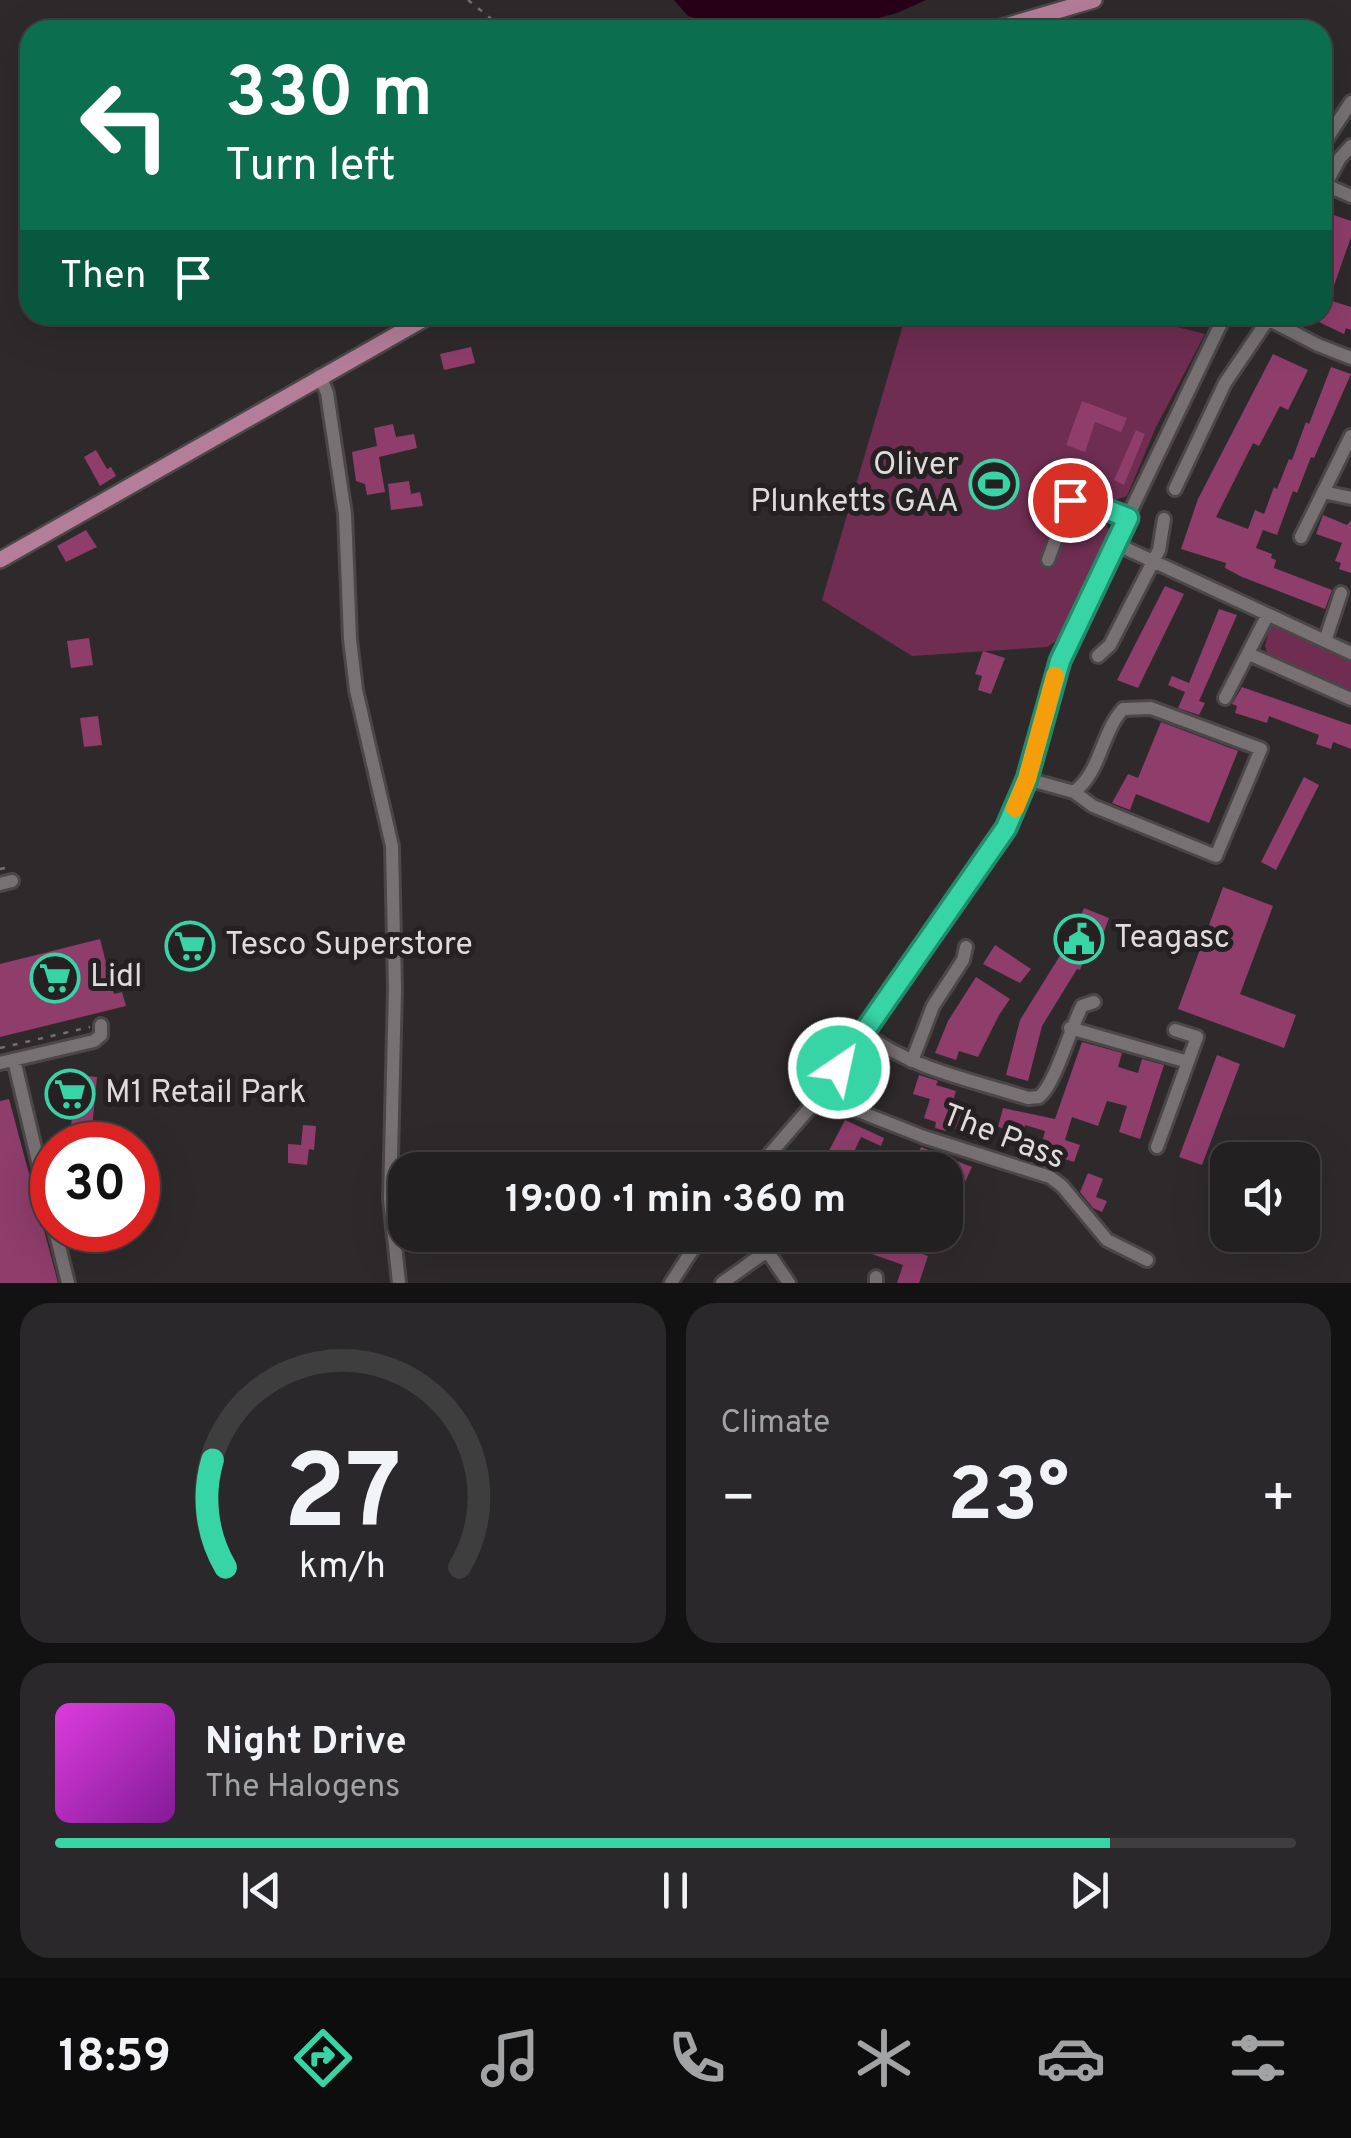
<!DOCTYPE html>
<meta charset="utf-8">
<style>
body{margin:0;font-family:Overpass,sans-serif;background:#2a282a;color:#f1f3f6;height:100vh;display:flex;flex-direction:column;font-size:38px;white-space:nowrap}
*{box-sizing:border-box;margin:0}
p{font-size:32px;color:#a2a3a5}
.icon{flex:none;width:55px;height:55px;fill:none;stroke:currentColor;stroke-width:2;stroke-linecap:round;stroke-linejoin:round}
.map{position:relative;height:1283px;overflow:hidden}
.sheet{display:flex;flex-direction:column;gap:20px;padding:20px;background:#131212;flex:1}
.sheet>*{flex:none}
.guide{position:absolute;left:20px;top:20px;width:1312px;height:305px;border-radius:30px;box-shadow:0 10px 40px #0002,0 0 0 2px #3f3e3f;background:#0b6e4f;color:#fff;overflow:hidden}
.buttons{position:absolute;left:1210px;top:1142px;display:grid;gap:20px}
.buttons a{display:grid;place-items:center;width:110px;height:110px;border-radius:20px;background:#222021;box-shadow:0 10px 40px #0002,0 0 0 2px #3f3e3f;font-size:50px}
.speed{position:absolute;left:30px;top:1122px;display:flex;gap:20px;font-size:50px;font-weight:700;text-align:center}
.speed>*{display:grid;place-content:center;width:130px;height:130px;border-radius:50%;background:#222021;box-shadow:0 10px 40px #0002,0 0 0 2px #3f3e3f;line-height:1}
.speed .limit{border:15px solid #d22;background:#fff;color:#111}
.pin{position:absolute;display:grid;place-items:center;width:85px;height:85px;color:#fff;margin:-42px;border:5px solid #fff;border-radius:50%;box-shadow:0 2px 10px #0007}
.me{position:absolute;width:110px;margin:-55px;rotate:34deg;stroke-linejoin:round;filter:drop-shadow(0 0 8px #0008)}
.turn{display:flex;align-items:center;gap:35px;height:210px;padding:0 40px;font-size:45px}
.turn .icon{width:130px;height:130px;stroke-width:2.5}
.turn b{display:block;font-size:70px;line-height:85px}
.then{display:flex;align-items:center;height:95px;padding:0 40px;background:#0003;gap:20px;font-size:38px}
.big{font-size:75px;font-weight:700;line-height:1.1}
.sheet .card{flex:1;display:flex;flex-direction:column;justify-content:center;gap:15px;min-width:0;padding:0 35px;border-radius:30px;background:#2a282a}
.sheet .dial{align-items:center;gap:0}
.dial svg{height:260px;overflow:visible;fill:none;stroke:#3f3e3f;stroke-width:7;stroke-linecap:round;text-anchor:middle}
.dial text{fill:#f1f3f6;stroke:none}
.song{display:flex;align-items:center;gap:30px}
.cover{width:120px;height:120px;border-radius:15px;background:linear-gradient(135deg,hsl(300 70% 55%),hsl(290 70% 35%))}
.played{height:10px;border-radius:5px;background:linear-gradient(90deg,#37d4a6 85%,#3f3e3f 85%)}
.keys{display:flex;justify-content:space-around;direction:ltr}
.heat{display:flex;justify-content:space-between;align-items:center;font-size:55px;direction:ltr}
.sheet .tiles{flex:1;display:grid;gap:20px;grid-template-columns:1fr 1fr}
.card:last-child{grid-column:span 2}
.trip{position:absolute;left:388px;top:1152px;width:575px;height:100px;border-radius:30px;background:#222021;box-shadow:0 10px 40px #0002,0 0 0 2px #3f3e3f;font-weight:700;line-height:100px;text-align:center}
.dock{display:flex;height:160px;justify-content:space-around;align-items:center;background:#0e0d0d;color:#a2a3a5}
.dock .icon{width:70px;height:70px}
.dock .active{color:#37d4a6}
.dock b{font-size:45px;color:#f1f3f6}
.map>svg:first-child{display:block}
</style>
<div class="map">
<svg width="1351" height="1283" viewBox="0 0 1351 1283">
<rect width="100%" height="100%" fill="#2e2a2c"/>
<!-- green -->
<path fill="#6e2d51" d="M906,315h223l76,19 -49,93 -29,69 -21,7 -4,11 7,16 -53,111 -9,6 -135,9 -90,-56z
M1270,625l81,35v34l-83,-39 -3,-9z"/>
<!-- water -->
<path fill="#280118" d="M674,0h252l-29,13 -64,17 -107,-2 -38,-12z"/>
<!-- building -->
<path fill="#8f3d6b" d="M1334,215l17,6v16l-22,63 22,7v23l-5,-2 -2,6 -40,-19h18v-73z
M471,347l4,16 -31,7 -4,-16z
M1273,354l35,16 -20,40 -8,-4 -21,40 -6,-3 -37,74 32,12 7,-19 9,4 10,-27 3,2 12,-30 3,1 14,-38 3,2 22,-57 20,7 -37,84 -3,-1 -14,36 -4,-2 -16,44 -14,-5 -7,18 16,6 -1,4 5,2 -2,8 58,22 -7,19 -83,-32 -17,-9 1,-5 -45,-14 17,-50z
M1082,401l45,17 -6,14 -26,-10 -10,30 -19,-7z
M393,424l3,13 18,-3 3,14 -38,9 6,35 -18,3 -2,-11 -9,-3 -4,-29 25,-6 -3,-18z
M1136,430l9,4 -21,51 -10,-5z
M96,450l11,19 4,-2 5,9 -16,10 -16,-29z
M409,481l2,13 9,-2 3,14 -32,4 -3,-26z
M1323,515l24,10 4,-5v53l-12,-4 2,-6 -6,-2 7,-18 -26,-9z
M86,530l11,17 -31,15 -9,-16z
M1165,586l19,8 -46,94 -21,-8z
M1219,609l18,6 -38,86 6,2 -6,12 -21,-7 7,-16 -17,-7 4,-9 17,7z
M89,638l4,27 -22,3 -4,-27z
M983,651l22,7 -14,36 -13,-4 4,-14 -7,-2z
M1242,687l109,38v24l-18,-7 -2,7 -15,-5 3,-9 -50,-19 -2,7 -32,-10 2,-7 -5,-2z
M98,716l4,29 -18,2 -4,-29z
M1161,722l77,29 -29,72 -73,-29 -6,16 -18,-7 16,-29 10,4z
M1304,777l15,8 -43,85 -15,-8z
M1223,887l50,19 -33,88 56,21 -12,33 -106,-39z
M1084,908l25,10 -7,19 -8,-3 -14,36 -3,-1 -35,57 -14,55 -22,-6 14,-55 41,-66 3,-13 4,2 7,-12z
M100,939l14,55 8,-2 4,14 -126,31v-73z
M995,945l36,24 -11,14 -37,-19z
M976,977l34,22 -11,16 -21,42 -19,-6 -3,9 -21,-7 13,-32z
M1082,1042l40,11 -4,14 20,6 4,-14 22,6 -24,74 -21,-7 8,-26 -20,-5 -9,25 -26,-9 -7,23 15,5 -6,17 -34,-11 5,-20 -20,-6 -2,9 -25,-7 5,-19 52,11z
M1217,1055l23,9 -38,101 -23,-8z
M861,1061l22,7 -5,18 -29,-8z
M76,1075l21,2 -6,62 -21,-2z
M919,1075l19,6 -2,4 20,6 -6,20 42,12 -6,18 -38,-15 -2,5 -11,-3 1,-6 -12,-4 6,-19 -17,-5z
M9,1099l43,161 6,23h-58v-182z
M845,1120l39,18 -3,8 -20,-9 -9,19 -12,-6 -7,20h-14z
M303,1125l13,1 -2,24 -5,-1 -2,16 -19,-2v-19l13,1z
M921,1147l51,20 -16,34 -11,-5v-26l-17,-4 -2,4 -13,-2z
M1088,1173l15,6 -7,18 11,4 -5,11 -9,-4 -13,-16z
M878,1239l50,17 -9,27h-22l6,-18 -31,-11z"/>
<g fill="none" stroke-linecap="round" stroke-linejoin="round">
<!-- minor casing -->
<g stroke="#4b4648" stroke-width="18">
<path id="minor" d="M1322,146l29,-44
M1326,185l25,11
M1322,191l18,-33 11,-12
M1260,315l58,30 33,13
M320,376l7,17 18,121 5,125 6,51 36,156 3,143 -5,210 9,84
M1175,489l50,-106 46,-68
M1323,492l28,6
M1301,537l50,-101
M1116,544l235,109
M1048,560l22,-60 11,-1 47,19
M1325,641l16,-48
M1249,654l102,45
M1098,656l12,-11 49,-95 5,-31
M1225,698l42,-82
M1027,779l47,13 19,14 123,50 45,-107 -110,-41 -28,1c-22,24 -22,63 -49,83
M0,884l12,-3
M1070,1028l118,34
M863,1032c48,37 108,48 165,66l11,-1c16,-12 31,-68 43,-91l12,-4
M14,1060l38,160
M912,1061l21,-55 30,-46 3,-13
M0,1063l94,-22 7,-6v-10
M820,1096l104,41 126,40 12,9 45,54 40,20
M1157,1147l40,-110 -22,-7
M756,1170l64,-74 186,-267 21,-50 39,-134 159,-330
M55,1230l13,53
M745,1235l22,16 22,32
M671,1283l31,-48
M722,1283l45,-32
M876,1283v-6"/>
</g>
<!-- major casing -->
<g stroke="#4b4648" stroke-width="20">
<path id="major" d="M992,30l102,-30
M0,560l431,-245"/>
</g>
<!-- path -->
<path stroke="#737071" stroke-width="2.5" stroke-dasharray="5 8" stroke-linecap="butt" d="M468,0l37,30
M0,869l9,-2 1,3
M0,1048l90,-21"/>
<!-- minor -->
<use href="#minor" stroke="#777174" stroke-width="12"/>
<!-- major -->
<use href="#major" stroke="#b47d99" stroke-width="15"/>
</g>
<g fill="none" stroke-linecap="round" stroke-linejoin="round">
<!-- route casing -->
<g stroke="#248a6c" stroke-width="25">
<path id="route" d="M839,1068l167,-240 21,-49 33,-118 68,-143 -47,-19 -11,1"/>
</g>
<!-- route -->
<use href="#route" stroke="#37d4a6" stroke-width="18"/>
<!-- slow -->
<path stroke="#f59e0b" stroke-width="18" d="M1015,808l12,-29 28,-103"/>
</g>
<!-- icons -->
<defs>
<g id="stadium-ring" transform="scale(2.5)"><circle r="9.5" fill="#252022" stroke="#37d4a6" stroke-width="1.5"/><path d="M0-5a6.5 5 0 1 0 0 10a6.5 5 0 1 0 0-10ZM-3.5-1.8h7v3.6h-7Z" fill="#37d4a6"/></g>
<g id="civic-ring" transform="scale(2.5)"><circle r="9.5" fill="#252022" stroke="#37d4a6" stroke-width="1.5"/><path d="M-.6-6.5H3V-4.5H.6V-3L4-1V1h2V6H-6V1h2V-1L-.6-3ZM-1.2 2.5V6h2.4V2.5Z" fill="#37d4a6"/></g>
<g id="supermarket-ring" transform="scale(2.5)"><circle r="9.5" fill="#252022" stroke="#37d4a6" stroke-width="1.5"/><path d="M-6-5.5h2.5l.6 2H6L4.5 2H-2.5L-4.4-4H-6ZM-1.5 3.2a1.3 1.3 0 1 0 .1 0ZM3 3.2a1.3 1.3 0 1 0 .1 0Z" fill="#37d4a6"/></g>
</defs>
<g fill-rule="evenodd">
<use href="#stadium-ring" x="994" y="484"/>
<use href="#civic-ring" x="1079" y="939"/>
<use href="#supermarket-ring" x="190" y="946"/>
<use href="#supermarket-ring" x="55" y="978"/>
<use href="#supermarket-ring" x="70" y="1094"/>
</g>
<g text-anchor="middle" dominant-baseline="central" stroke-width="10" stroke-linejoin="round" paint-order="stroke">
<!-- poi labels -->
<g font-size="32" fill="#dedbdc" stroke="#252022" text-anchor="start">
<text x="959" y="466" text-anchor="end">Oliver<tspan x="959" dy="37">Plunketts GAA</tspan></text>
<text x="1114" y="939">Teagasc</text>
<text x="225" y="946">Tesco Superstore</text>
<text x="90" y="978">Lidl</text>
<text x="105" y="1094">M1 Retail Park</text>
</g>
<!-- street labels -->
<g font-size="32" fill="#dedbdc" stroke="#252022">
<text transform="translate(1003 1138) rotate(21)">The Pass</text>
</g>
</g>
</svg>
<div class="buttons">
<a><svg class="icon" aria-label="sound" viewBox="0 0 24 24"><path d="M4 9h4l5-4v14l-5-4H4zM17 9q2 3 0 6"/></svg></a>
</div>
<div class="speed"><div class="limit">30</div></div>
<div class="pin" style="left:1070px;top:500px;background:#d93025"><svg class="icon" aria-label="arrive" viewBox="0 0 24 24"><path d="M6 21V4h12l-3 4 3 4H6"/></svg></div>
<svg class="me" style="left:839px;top:1068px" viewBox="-20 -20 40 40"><circle r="17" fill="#37d4a6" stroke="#fff" stroke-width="3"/><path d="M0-11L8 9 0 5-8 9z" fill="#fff"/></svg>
<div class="trip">19:00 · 1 min · 360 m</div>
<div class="guide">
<div class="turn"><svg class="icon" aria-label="left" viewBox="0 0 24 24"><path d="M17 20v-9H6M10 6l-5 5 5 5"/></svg><div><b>330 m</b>Turn left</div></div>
<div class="then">Then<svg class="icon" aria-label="arrive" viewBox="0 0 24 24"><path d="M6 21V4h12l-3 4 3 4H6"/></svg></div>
</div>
</div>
<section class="sheet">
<div class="tiles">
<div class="card dial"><svg viewBox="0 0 100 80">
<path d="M14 69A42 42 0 1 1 86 69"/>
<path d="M14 69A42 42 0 0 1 10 36" stroke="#37d4a6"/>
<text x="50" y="56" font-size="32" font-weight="700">27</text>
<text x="50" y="72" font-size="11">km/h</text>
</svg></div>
<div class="card"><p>Climate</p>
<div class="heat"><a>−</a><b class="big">23°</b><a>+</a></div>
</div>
<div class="card">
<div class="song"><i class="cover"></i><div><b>Night Drive</b><p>The Halogens</p></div></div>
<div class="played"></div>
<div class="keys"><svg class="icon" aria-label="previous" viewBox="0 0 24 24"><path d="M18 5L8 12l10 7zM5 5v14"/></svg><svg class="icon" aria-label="pause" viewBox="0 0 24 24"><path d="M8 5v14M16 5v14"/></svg><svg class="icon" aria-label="next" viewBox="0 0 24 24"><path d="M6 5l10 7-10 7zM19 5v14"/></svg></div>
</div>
</div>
</section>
<nav class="dock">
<b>18:59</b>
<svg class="icon active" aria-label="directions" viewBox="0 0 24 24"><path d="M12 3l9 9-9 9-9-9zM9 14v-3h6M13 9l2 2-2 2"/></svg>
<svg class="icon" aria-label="music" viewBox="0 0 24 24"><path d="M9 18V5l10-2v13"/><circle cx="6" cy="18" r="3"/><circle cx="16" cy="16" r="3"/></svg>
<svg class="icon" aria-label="phone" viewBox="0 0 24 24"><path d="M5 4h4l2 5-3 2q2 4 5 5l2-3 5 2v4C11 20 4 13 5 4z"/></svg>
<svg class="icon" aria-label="climate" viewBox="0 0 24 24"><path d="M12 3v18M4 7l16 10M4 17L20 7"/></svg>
<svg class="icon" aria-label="car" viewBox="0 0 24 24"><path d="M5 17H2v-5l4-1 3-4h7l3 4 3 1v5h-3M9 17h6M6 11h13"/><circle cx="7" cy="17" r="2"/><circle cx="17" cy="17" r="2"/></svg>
<svg class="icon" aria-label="filters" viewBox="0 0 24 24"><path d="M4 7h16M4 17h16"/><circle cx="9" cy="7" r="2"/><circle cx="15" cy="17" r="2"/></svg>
</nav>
